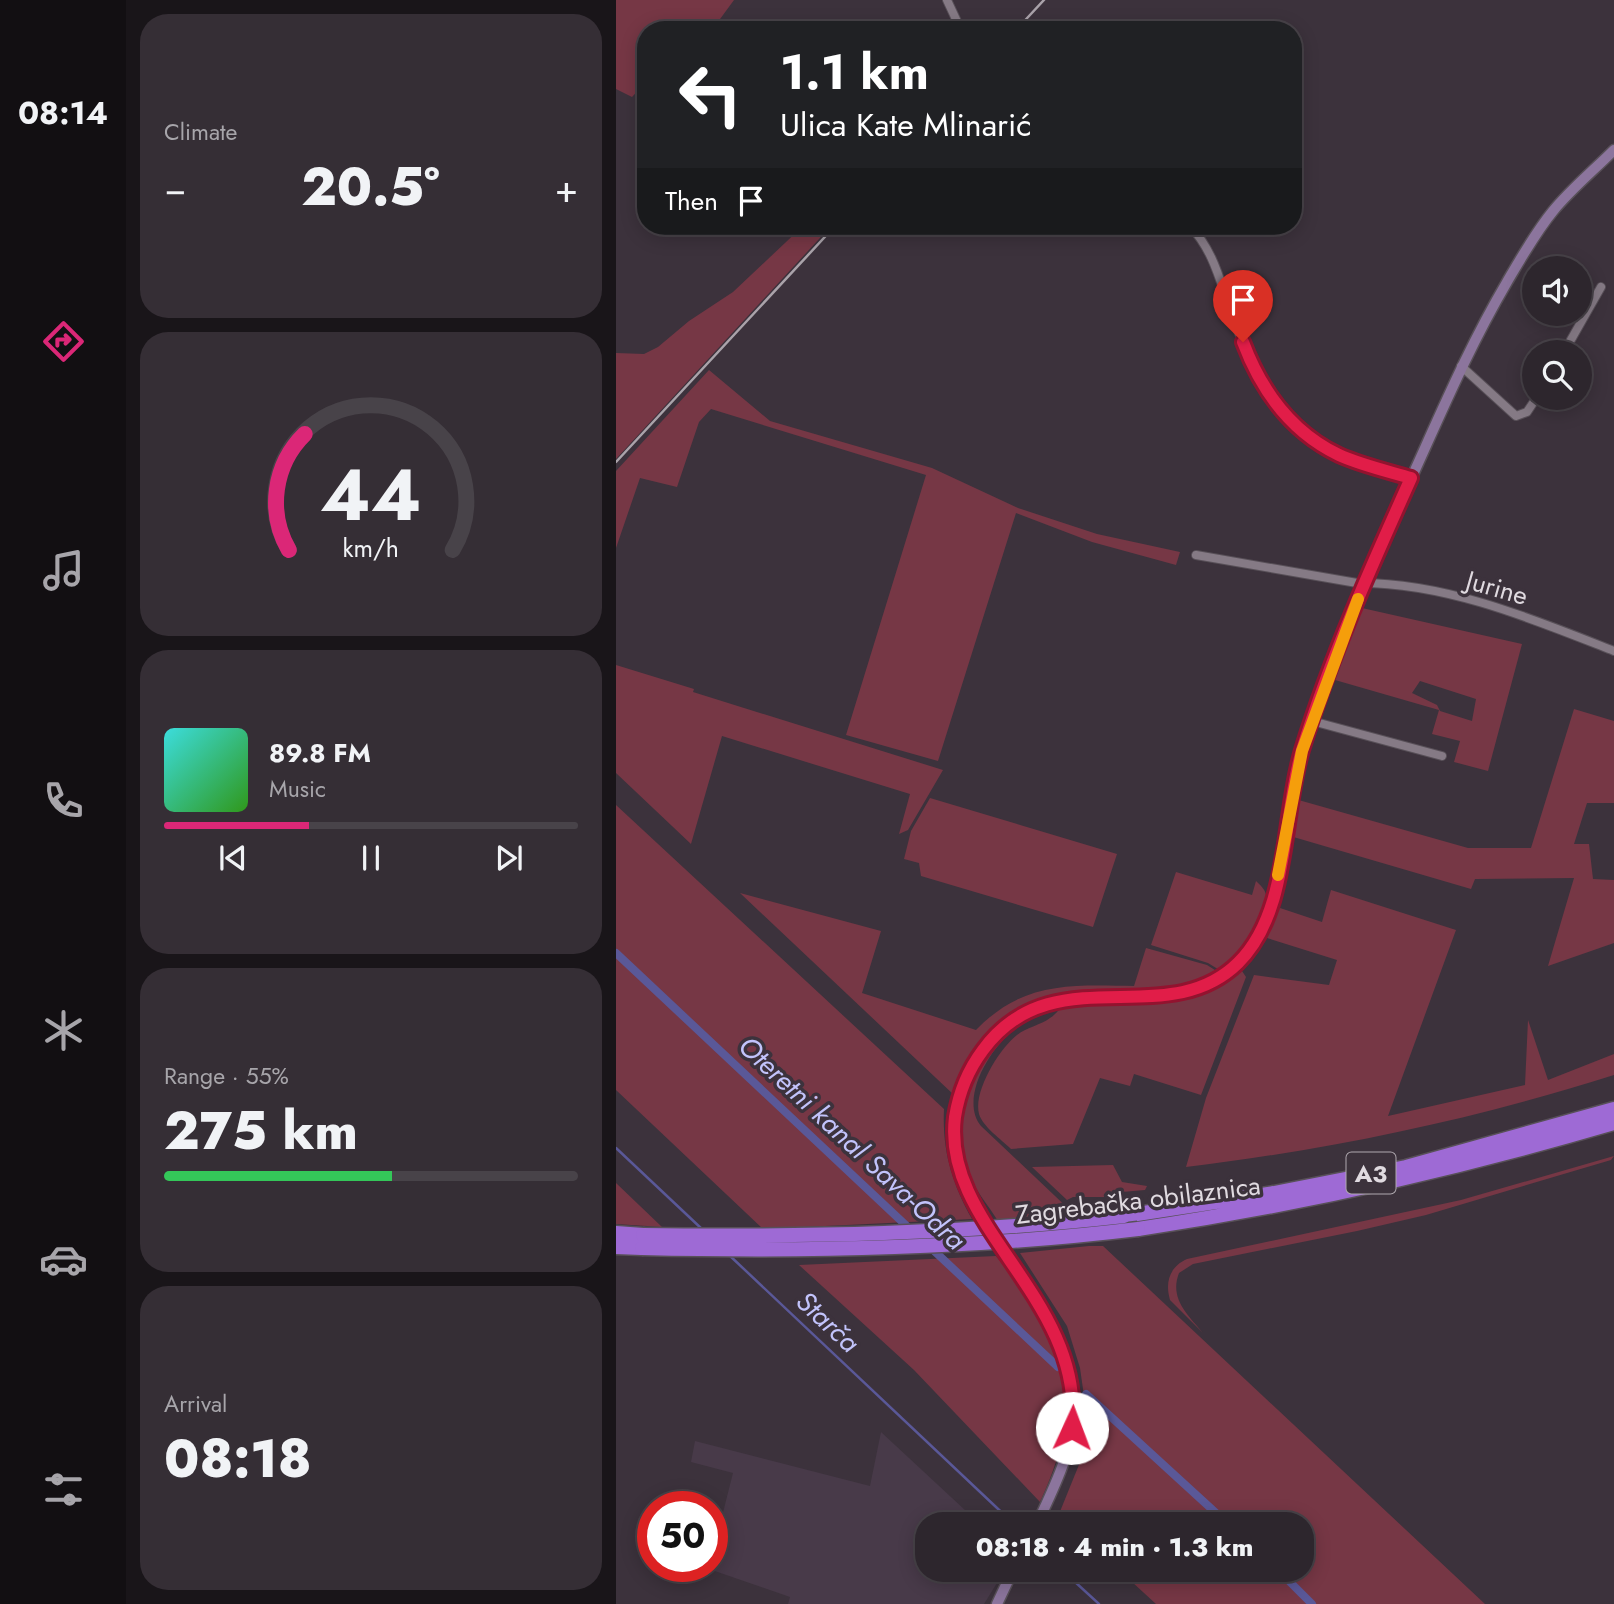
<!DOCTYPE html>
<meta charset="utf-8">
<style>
body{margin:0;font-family:Jost,sans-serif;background:#352e35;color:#f1f3f6;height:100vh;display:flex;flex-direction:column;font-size:26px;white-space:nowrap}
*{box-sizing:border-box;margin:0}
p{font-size:23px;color:#a7a5aa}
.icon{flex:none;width:38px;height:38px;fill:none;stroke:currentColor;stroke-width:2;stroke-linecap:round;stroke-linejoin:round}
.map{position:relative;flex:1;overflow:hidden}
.details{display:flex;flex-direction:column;gap:14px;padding:14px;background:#191519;width:490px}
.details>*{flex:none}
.banner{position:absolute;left:21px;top:21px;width:665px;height:214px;border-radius:28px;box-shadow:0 4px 18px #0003,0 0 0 2px #484349;background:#202124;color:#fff;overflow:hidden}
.fabs{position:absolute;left:906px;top:256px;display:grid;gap:14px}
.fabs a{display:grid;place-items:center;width:70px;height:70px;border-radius:50%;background:#2d262d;box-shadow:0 4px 18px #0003,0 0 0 2px #484349;font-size:35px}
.speed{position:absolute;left:21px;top:1491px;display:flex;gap:14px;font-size:35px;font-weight:700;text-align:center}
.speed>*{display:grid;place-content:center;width:91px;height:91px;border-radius:50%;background:#2d262d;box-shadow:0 4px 18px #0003,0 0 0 2px #484349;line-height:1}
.speed .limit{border:10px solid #d22;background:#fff;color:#111}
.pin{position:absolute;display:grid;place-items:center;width:60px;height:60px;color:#fff;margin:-72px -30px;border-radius:50% 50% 50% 0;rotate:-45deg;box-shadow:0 0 7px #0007}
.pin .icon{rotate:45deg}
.me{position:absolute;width:77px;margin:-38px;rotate:2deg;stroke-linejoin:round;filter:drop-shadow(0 0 5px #0008)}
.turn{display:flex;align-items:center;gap:24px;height:147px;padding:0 28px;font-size:32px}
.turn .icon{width:91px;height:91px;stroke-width:2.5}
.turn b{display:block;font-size:49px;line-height:60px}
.then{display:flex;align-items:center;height:66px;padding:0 28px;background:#0003;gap:14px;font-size:26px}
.big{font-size:52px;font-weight:800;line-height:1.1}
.details .card{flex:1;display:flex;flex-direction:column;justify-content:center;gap:10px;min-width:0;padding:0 24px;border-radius:28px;background:#352e35}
.details .dial{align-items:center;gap:0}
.dial svg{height:182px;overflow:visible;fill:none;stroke:#484349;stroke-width:7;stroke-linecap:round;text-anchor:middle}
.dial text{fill:#f1f3f6;stroke:none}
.song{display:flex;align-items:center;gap:21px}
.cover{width:84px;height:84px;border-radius:10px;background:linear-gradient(135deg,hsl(180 70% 55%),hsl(110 70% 35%))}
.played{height:7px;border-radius:4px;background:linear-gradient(90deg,#db2777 35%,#484349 35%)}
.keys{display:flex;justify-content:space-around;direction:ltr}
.heat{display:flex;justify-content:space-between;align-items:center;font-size:38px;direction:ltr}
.charge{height:10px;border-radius:5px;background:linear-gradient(90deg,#34c759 55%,#484349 0)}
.trip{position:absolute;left:299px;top:1512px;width:399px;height:70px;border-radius:28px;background:#2d262d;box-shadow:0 4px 18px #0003,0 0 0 2px #484349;font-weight:800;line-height:70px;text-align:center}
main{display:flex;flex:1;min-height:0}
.tab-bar{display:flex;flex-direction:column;width:126px;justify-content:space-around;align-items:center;background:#120f12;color:#a7a5aa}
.tab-bar .icon{width:49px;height:49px}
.tab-bar .current{color:#db2777}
.tab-bar b{font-size:32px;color:#f1f3f6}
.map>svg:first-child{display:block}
</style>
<main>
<nav class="tab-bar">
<b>08:14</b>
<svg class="icon current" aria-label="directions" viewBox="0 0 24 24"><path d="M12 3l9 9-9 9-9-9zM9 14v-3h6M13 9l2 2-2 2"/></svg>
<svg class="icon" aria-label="music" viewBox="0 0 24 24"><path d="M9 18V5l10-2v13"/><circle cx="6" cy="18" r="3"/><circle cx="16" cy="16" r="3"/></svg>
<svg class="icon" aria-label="phone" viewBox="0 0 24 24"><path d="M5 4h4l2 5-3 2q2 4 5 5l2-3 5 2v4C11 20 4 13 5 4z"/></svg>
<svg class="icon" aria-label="climate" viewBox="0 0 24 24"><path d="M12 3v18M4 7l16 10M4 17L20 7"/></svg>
<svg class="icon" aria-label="car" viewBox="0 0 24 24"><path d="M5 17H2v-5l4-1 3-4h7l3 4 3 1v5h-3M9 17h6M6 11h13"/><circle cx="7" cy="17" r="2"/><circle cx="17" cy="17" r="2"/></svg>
<svg class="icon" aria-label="filters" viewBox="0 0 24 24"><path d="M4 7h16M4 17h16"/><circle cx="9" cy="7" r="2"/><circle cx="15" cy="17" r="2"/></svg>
</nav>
<section class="details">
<div class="card"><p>Climate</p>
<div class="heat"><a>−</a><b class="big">20.5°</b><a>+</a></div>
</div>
<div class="card dial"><svg viewBox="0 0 100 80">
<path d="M14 69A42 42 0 1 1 86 69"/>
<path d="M14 69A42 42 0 0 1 21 18" stroke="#db2777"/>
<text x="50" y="56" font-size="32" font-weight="700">44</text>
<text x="50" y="72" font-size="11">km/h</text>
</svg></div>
<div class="card">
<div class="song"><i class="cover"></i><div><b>89.8 FM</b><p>Music</p></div></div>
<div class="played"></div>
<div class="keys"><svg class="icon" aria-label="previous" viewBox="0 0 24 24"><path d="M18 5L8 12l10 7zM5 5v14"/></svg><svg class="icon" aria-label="pause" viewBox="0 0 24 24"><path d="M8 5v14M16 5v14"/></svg><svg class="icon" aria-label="next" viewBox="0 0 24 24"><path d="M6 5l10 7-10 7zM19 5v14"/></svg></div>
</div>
<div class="card"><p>Range · 55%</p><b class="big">275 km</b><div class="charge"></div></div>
<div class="card"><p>Arrival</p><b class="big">08:18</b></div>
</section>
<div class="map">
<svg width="998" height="1604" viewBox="0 0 998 1604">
<rect width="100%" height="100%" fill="#3c323c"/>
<!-- built -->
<path fill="#483a49" d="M265,1432l99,92h-52v46h77l-21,34h-196l2,-7 -81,-28 3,-3v-10l21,-83 -42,-11 4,-21 175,45z"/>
<!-- green -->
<path fill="#763745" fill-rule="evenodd" d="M0,0h118l-22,30h-66v52l-14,15 -16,-8z
M187,226h28l-215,233v-106l28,1 14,-7 31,-26 44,-29z
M93,370l61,51 162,47 86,40 79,26 83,18 -4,13 -84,-23 -76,-29 -78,248 -92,-26 80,-260 -215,-66 -12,13 -22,65 -37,-9 -24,70v-77z
M746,608l160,36 -34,127 -34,-9 6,-21 -28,-7 7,-24 -104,-30zM804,681l56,18 -4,22 -32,-10 -3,-6 -25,-12z
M0,665l78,24 -1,3 250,78 -35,60 -9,4 11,-40 -188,-58 -31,108 -75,-71z
M958,709l40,12v82h-27l-13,41h15l4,35 21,1v63l-66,23 26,-88 -99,1 -4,10 -181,-53 5,-37 173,49h63z
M314,798l187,56 -24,73 -172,-51 -2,-13 -15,-4 7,-28z
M0,805l328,304c-2,41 8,74 28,110l-209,10 -147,-139z
M560,872l76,23 4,-14c4,4 9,8 10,14 9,24 -29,61 -45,76l-13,-8 -57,-18z
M715,890l125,40 -68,186 137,-31 3,-65 20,60 66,-26v21c-142,45 -280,74 -428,92l20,-69 48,-123 75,10 8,-25 -70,-22 10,-31 45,15z
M124,893l141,38 -19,62 114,37c47,-49 95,-45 158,-44l12,-38 61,17 11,7c-10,5 -22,12 -34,15 -32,6 -63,2 -96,4 -69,5 -109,42 -134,104z
M626,971l4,6 -45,118 -67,-21 -4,12 -30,-8 -27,66 -62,5c-10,-10 -28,-22 -32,-35 -6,-23 21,-66 38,-79 10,-8 24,-10 33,-17 7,-4 9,-11 17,-13 26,-9 57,-3 85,-4 34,-2 60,-13 90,-30z
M432,1010c-11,7 -24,12 -34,20 -24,18 -55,69 -33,96l93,88 -76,7c-10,-16 -24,-33 -32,-50 -6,-14 -7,-34 -5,-48 4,-53 37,-95 87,-113z
M998,1156l-3,4 -185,55 -69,16 -164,33 -14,9c-10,26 9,42 24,60l-33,-33c-5,-17 -1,-33 17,-41l274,-59z
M497,1165l9,17 25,4 -2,4 -35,3 -4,4h-33l-6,3 -35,-33z
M0,1183l46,44 -46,-3z
M473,1246h14l382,358h-329l-37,-34h183v-46h-232l-11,-10 43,-106 -9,-8 -7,10 -6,-42 -13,-42 -47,-73z
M380,1256c70,86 93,141 44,246l-126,-132 -115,-105z"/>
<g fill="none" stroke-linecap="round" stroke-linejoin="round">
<!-- stream -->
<path stroke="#5a5898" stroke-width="2.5" d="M0,1148l87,82
M112,1254l286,270
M446,1570l37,34"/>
<!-- canal -->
<path stroke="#5a5898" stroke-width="8" d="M0,953l296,278
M314,1247l128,120
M470,1394l142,130
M662,1570l34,34"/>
<!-- minor casing -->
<g stroke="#585058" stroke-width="10">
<path id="minor" d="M331,0l14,30
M574,226c22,23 29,51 39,80 21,61 49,121 111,149 22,10 48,16 71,23
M948,352l37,-65
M845,366l55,50 11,-4 10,-15
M580,555l161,28c88,-1 176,36 257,68
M696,721l130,35"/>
</g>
<!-- secondary casing -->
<g stroke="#585058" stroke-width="13">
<path id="secondary" d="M421,1524c17,-37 35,-71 37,-113 4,-118 -146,-195 -115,-313 6,-24 20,-48 39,-65 76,-71 188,1 251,-82 41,-55 34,-135 52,-198 26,-90 66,-177 105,-263 32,-70 61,-140 101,-208 14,-24 28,-49 46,-71 18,-22 41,-41 61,-61
M381,1604l16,-34"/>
</g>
<!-- motorway casing -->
<g stroke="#585058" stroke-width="17">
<path id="motorway" d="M508,1216l150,-23 132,-26 208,-58
M522,1229c162,-24 319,-60 476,-106
M0,1233l27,2
M0,1247l26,1"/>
</g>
<!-- minor -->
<use href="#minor" stroke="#857a85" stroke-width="8"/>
<!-- secondary -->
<use href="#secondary" stroke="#8c759d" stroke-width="10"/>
<!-- motorway -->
<use href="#motorway" stroke="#9e6ad5" stroke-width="14"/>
<!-- rail -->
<path stroke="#aaa3aa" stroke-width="2.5" d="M400,30l28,-30
M0,462l219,-236"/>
<!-- motorway-bridge casing -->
<g stroke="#585058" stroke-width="17" stroke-linecap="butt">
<path id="motorway-bridge" d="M27,1235c161,2 321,-1 481,-19
M26,1248c165,4 331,1 496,-19"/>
</g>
<!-- motorway-bridge -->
<use href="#motorway-bridge" stroke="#9e6ad5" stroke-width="14"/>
</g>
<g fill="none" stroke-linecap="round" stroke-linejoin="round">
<!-- route casing -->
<g stroke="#92132f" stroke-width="18">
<path id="route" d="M456,1428c13,-130 -131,-201 -117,-311 4,-25 13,-47 28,-67 70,-96 183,-16 255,-87 52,-51 44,-147 64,-213 29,-94 69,-183 109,-272 -24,-7 -50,-13 -72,-23 -48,-23 -78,-65 -96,-113"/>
</g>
<!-- route -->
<use href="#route" stroke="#e11d48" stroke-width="12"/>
<!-- slow -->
<path stroke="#f59e0b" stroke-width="12" d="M662,875l24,-124 56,-152"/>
</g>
<g text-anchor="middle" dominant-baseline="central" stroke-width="7" stroke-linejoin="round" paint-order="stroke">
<!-- shield labels -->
<rect fill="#3c323c" stroke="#afa8af" stroke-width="2" x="730.5" y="1152.5" width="49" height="41" rx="5"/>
<g font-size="24" font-weight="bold" fill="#e0dae0">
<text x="755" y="1173">A3</text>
</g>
<!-- street labels -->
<g font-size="26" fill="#e0dae0" stroke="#3c323c">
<text transform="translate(881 588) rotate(16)">Jurine</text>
<text transform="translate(522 1200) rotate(-7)">Zagrebačka obilaznica</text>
</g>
<!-- water labels -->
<g font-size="28" font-style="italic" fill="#c2c3fb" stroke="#3c323c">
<text transform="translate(236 1143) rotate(43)">Oteretni kanal Sava-Odra</text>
<text transform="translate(212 1322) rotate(43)">Starča</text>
</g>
</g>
</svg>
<div class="fabs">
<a><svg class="icon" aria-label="sound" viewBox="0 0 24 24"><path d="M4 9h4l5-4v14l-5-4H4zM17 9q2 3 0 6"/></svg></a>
<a><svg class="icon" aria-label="search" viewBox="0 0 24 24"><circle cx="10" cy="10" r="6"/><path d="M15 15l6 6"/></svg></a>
</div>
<div class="speed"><div class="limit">50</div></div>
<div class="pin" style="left:627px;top:342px;background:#d93025"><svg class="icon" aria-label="arrive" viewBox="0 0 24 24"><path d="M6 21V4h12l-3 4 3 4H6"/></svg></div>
<svg class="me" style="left:456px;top:1428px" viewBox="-20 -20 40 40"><circle r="19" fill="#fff"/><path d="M0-13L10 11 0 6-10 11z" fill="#e11d48"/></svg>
<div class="trip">08:18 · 4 min · 1.3 km</div>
<div class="banner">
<div class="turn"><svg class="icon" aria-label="left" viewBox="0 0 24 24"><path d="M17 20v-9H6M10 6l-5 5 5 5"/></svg><div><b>1.1 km</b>Ulica Kate Mlinarić</div></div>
<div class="then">Then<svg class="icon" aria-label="arrive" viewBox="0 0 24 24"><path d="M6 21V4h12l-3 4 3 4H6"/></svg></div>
</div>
</div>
</main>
